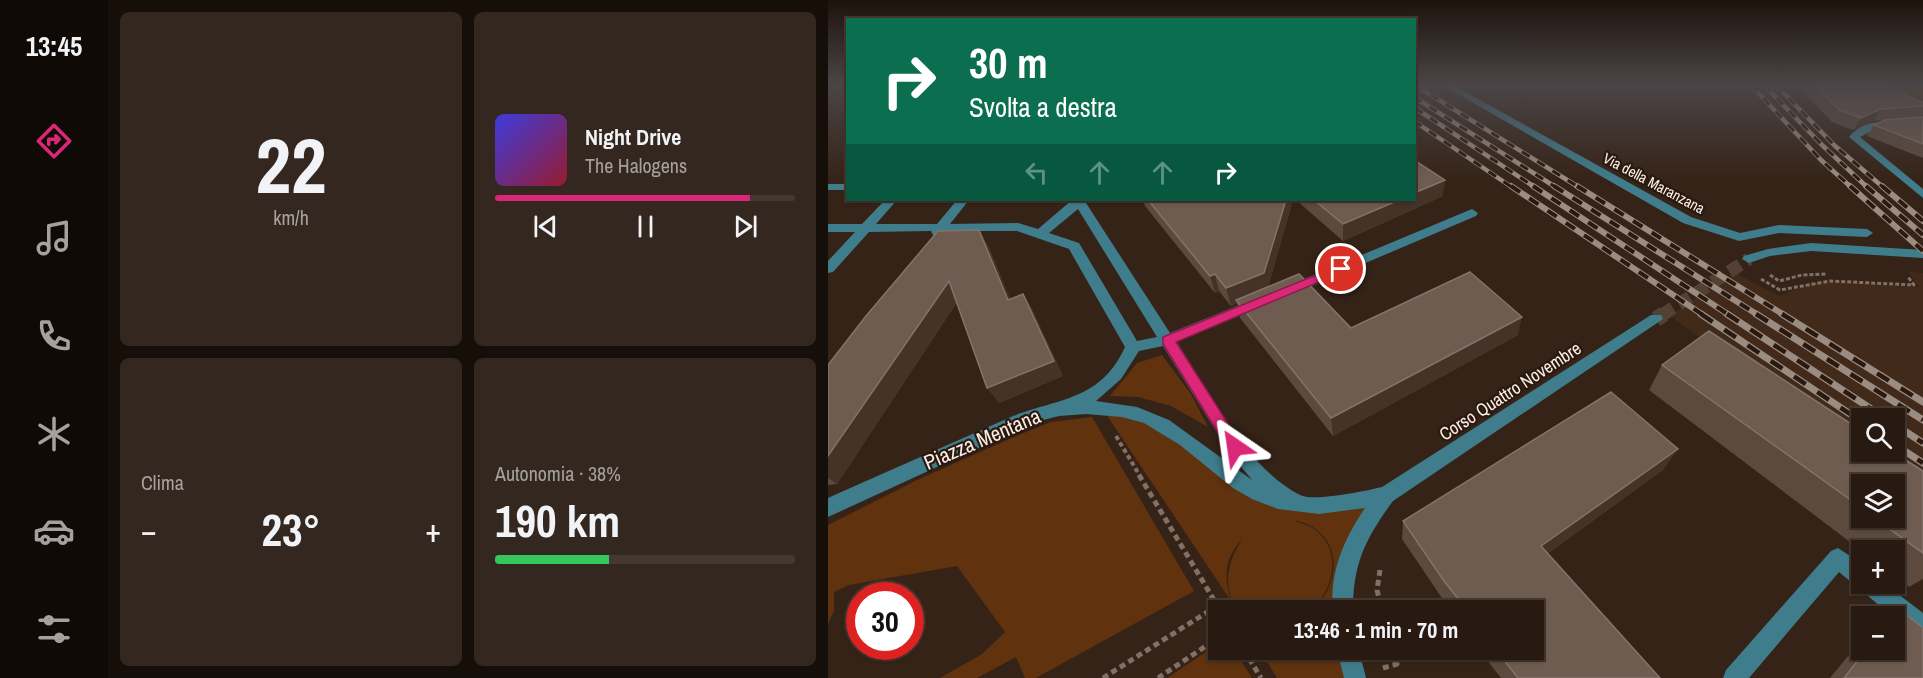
<!DOCTYPE html>
<html lang="it">
<meta charset="utf-8">
<style>
body{margin:0;font-family:"Archivo Narrow",sans-serif;background:#34271f;color:#f1f3f6;height:100vh;display:flex;flex-direction:column;font-size:22px;white-space:nowrap}
*{box-sizing:border-box;margin:0}
p{font-size:20px;color:#a5a19f}
.icon{flex:none;width:33px;height:33px;fill:none;stroke:currentColor;stroke-width:2;stroke-linecap:round;stroke-linejoin:round}
.map{position:relative;flex:1;overflow:hidden}
.drawer{display:flex;flex-direction:column;gap:12px;padding:12px;background:#160e09;width:720px}
.drawer>*{flex:none}
.banner{position:absolute;left:18px;top:18px;width:570px;height:183px;border-radius:0px;box-shadow:0 2px 4px #0004,0 0 0 2px #443831;background:#0b6e4f;color:#fff;overflow:hidden}
.tools{position:absolute;left:1023px;top:408px;display:grid;gap:12px}
.tools a{display:grid;place-items:center;width:54px;height:54px;border-radius:0px;background:#281a11;box-shadow:0 2px 4px #0004,0 0 0 2px #443831;font-size:30px}
.speed{position:absolute;left:18px;top:582px;display:flex;gap:12px;font-size:30px;font-weight:700;text-align:center}
.speed>*{display:grid;place-content:center;width:78px;height:78px;border-radius:50%;background:#281a11;box-shadow:0 2px 4px #0004,0 0 0 2px #443831;line-height:1}
.speed .limit{border:9px solid #d22;background:#fff;color:#111}
.pin{position:absolute;display:grid;place-items:center;width:51px;height:51px;color:#fff;margin:-26px;border:3px solid #fff;border-radius:50%;box-shadow:0 2px 6px #0007}
.me{position:absolute;width:66px;margin:-33px;rotate:328deg;stroke-linejoin:round;filter:drop-shadow(0 0 4px #0008)}
.turn{display:flex;align-items:center;gap:21px;height:126px;padding:0 24px;font-size:27px}
.turn .icon{width:78px;height:78px;stroke-width:2.5}
.turn b{display:block;font-size:42px;line-height:51px}
.lanes{display:flex;align-items:center;height:57px;padding:0 24px;background:#0003;justify-content:center;gap:30px;direction:ltr}
.lanes .off{opacity:.35}
.big{font-size:45px;font-weight:700;line-height:1.1}
.drawer .widget{flex:1;display:flex;flex-direction:column;justify-content:center;gap:9px;min-width:0;padding:0 21px;border-radius:9px;background:#34271f}
.drawer .dial{align-items:center;gap:0}
.dial b{font-size:78px;line-height:1}
.song{display:flex;align-items:center;gap:18px}
.cover{width:72px;height:72px;border-radius:9px;background:linear-gradient(135deg,hsl(240 70% 55%),hsl(350 70% 35%))}
.played{height:6px;border-radius:3px;background:linear-gradient(90deg,#db2777 85%,#443831 85%)}
.keys{display:flex;justify-content:space-around;direction:ltr}
.heat{display:flex;justify-content:space-between;align-items:center;font-size:33px;direction:ltr}
.charge{height:9px;border-radius:4px;background:linear-gradient(90deg,#34c759 38%,#443831 0)}
.drawer .tiles{flex:1;display:grid;gap:12px;grid-template-columns:repeat(2,1fr)}
.trip{position:absolute;left:380px;top:600px;width:336px;height:60px;border-radius:0px;background:#281a11;box-shadow:0 2px 4px #0004,0 0 0 2px #443831;font-weight:700;line-height:60px;text-align:center}
main{display:flex;flex:1;min-height:0}
.dock{display:flex;flex-direction:column;width:108px;justify-content:space-around;align-items:center;background:#100a07;color:#a5a19f}
.dock .icon{width:42px;height:42px}
.dock .active{color:#db2777}
.dock b{font-size:27px;color:#f1f3f6}
.map>svg:first-child{display:block}
</style>
<main>
<nav class="dock">
<b>13:45</b>
<svg class="icon active" aria-label="directions" viewBox="0 0 24 24"><path d="M12 3l9 9-9 9-9-9zM9 14v-3h6M13 9l2 2-2 2"/></svg>
<svg class="icon" aria-label="music" viewBox="0 0 24 24"><path d="M9 18V5l10-2v13"/><circle cx="6" cy="18" r="3"/><circle cx="16" cy="16" r="3"/></svg>
<svg class="icon" aria-label="phone" viewBox="0 0 24 24"><path d="M5 4h4l2 5-3 2q2 4 5 5l2-3 5 2v4C11 20 4 13 5 4z"/></svg>
<svg class="icon" aria-label="climate" viewBox="0 0 24 24"><path d="M12 3v18M4 7l16 10M4 17L20 7"/></svg>
<svg class="icon" aria-label="car" viewBox="0 0 24 24"><path d="M5 17H2v-5l4-1 3-4h7l3 4 3 1v5h-3M9 17h6M6 11h13"/><circle cx="7" cy="17" r="2"/><circle cx="17" cy="17" r="2"/></svg>
<svg class="icon" aria-label="filters" viewBox="0 0 24 24"><path d="M4 7h16M4 17h16"/><circle cx="9" cy="7" r="2"/><circle cx="15" cy="17" r="2"/></svg>
</nav>
<section class="drawer">
<div class="tiles">
<div class="widget dial"><b>22</b><p>km/h</p></div>
<div class="widget">
<div class="song"><i class="cover"></i><div><b>Night Drive</b><p>The Halogens</p></div></div>
<div class="played"></div>
<div class="keys"><svg class="icon" aria-label="previous" viewBox="0 0 24 24"><path d="M18 5L8 12l10 7zM5 5v14"/></svg><svg class="icon" aria-label="pause" viewBox="0 0 24 24"><path d="M8 5v14M16 5v14"/></svg><svg class="icon" aria-label="next" viewBox="0 0 24 24"><path d="M6 5l10 7-10 7zM19 5v14"/></svg></div>
</div>
<div class="widget"><p>Clima</p>
<div class="heat"><a>−</a><b class="big">23°</b><a>+</a></div>
</div>
<div class="widget"><p>Autonomia · 38%</p><b class="big">190 km</b><div class="charge"></div></div>
</div>
</section>
<div class="map">
<svg width="1095" height="678" viewBox="0 0 1095 678">
<rect width="100%" height="100%" fill="#352317"/>
<!-- built -->
<path fill="#412a1a" fill-rule="evenodd" d="M906,272l45,24 32,-13 28,-1 80,5 -11,-15 15,1v222l-253,-179zM1034,418h32v34h-32z"/>
<!-- green -->
<path fill="#60320e" d="M1043,85h52v19z
M334,355l29,39 17,33 -37,-21 -33,-9 -28,-1 27,-33z
M276,411l37,6 129,83 112,-3 -42,113h-27c31,-30 29,-80 -19,-90 7,4 17,5 24,12 24,21 15,60 -7,78h-70l-7,-6 5,6h-2c-14,-22 -11,-46 5,-70 -18,17 -18,38 -11,61z
M264,417l102,174 -158,87h-11l-9,-21 -39,21h-37l42,-24 23,-22 -48,-66 -108,19 -15,7v19l-6,13v-99l89,-45 97,-43 37,-15z
M390,644v6h16l18,28h-85z
M432,650h85l6,28h-74z"/>
<g fill="none" stroke-linecap="round" stroke-linejoin="round">
<!-- minor-tunnel-far1 -->
<path stroke="#534136" stroke-width="13" stroke-dasharray="13 7" stroke-linecap="butt" d="M834,315l87,-56"/>
<!-- minor-tunnel -->
<path stroke="#534136" stroke-width="16" stroke-dasharray="16 8" stroke-linecap="butt" d="M828,319l8,-5"/>
<!-- path-far2 -->
<path stroke="#807066" stroke-width="3" stroke-dasharray="4 2" stroke-linecap="butt" d="M942,275l9,6 23,-6 24,-1
M933,279l19,11 50,-9 84,4 -6,-8"/>
<!-- path-far1 -->
<path stroke="#807066" stroke-width="4" stroke-dasharray="4.5 3" stroke-linecap="butt" d="M288,436l24,40"/>
<!-- path -->
<path stroke="#807066" stroke-width="5" stroke-dasharray="6 4" stroke-linecap="butt" d="M311,475l81,135
M552,570l-3,20 5,20
M416,650l17,28
M555,668l14,-4 -4,-14
M275,678l114,-72
M330,678l60,-40"/>
<!-- minor -->
<path fill="#3f7d8d" fill-rule="evenodd" d="M614,85h11l238,132 49,16 39,-8 88,4 6,4 -6,4 -88,-4 -40,8 -56,-18z
M1095,119v6l-46,3 -17,9 63,52v9l-74,-61c19,-23 48,-12 74,-18z
M0,184h20v6h-20z
M57,200h12l-21,24h61l20,-24h12l-19,24 68,-1 20,6 34,-29h16l-2,3 84,130 82,-33h10l2,3 -2,3 -85,36c32,51 69,125 123,153 13,7 66,-4 82,-8l269,-172h10l2,4 -270,182c-28,38 -40,63 -40,109h-20c-4,-37 11,-71 32,-102l-46,6 -41,-5 -26,-10 -19,-11 -53,-43 -36,-22 -22,-6 -36,-3 -27,2 -24,6 -207,95v-19l11,-5 174,-77c47,-18 88,-16 112,-69l-56,-98 -52,-18h-73l-7,5 -4,-1 -2,-4 -62,1 -36,40 -5,1v-12l27,-29h-27v-8h34zM250,209l79,128 -20,4 -58,-98 -30,-10zM335,346l66,106 23,28 -83,-60 -32,-13 -41,-6 25,-22 18,-28z
M644,209l6,4 -2,3 -181,77h-10l-2,-3 2,-3z
M983,243l112,7v8l-112,-7 -41,5 -21,7 -7,-4 2,-3 24,-7z
M1010,548l24,16v20h23l38,29v25l-8,-3 -76,-63 -90,106h-26l3,-8 105,-119z
M509,650h22l7,28h-22z"/>
<!-- rail-far2 casing -->
<g stroke="#9b8c82" stroke-width="4.5">
<path id="rail-far2" d="M587,85l165,103
M923,85l70,75 31,28
M936,85l57,59 47,44
M948,85l58,60 50,43
M586,97l143,91
M587,108l121,80
M586,121l99,67"/>
</g>
<!-- rail-far1 casing -->
<g stroke="#9b8c82" stroke-width="6">
<path id="rail-far1" d="M683,186l192,129
M705,186l196,129
M726,186l204,129
M749,186l207,129
M1022,186l73,65
M1038,186l57,49
M1054,186l41,35"/>
</g>
<!-- rail casing -->
<g stroke="#9b8c82" stroke-width="7">
<path id="rail" d="M873,314l161,108
M899,314l158,104
M928,314l167,106
M954,314l141,88
M1066,424l29,19
M1066,444l29,19"/>
</g>
<!-- rail-far2 -->
<use href="#rail-far2" stroke="#2a190e" stroke-width="3" stroke-dasharray="9" stroke-linecap="butt"/>
<!-- rail-far1 -->
<use href="#rail-far1" stroke="#2a190e" stroke-width="4" stroke-dasharray="11" stroke-linecap="butt"/>
<!-- rail -->
<use href="#rail" stroke="#2a190e" stroke-width="4.5" stroke-dasharray="14" stroke-linecap="butt"/>
</g>
<!-- wall -->
<path fill="#5d4a3e" fill-rule="evenodd" d="M975,85h78l42,17v13l-1,2h1v41l-56,-22 7,-11 10,-5 -10,1 -21,9 -21,-8 -31,-32z
M615,196l-100,45 -47,-41h118z
M315,200h150l-25,87 83,41 167,7 -185,101 -93,-118 -3,-15 -6,3 -12,-15 -4,2 -70,-87z
M160,245l22,54 13,-5 9,15 31,67 -64,27 -42,-101 -120,182 -9,1v-120z
M834,365l261,106v108l-14,8 -15,-11v-26l-32,1 -213,-161zM1034,484l32,34h-32z
M836,469l-117,85 113,124h-159l-22,-28h54v-40h-83l-48,-71 1,-18z
M1071,609l24,69h-93l32,-39v11h32v-34h-9z"/>
<!-- shaded-wall -->
<path fill="#463327" d="M1053,109l-7,12 -21,9 8,-12z
M617,180l-2,16 -100,45v-17l56,-24h15v-7z
M458,200h7l-26,91 -31,9 1,3 -6,3 -5,-18z
M151,230l9,15 29,70 -9,-15z
M387,274l4,17 -4,2 -5,-17z
M121,281l11,16 -123,187 -9,-6v-22z
M195,294l9,15 31,67 -64,27 -12,-15z
M694,317l-4,18 -185,101 -2,-18z
M850,449l-14,20 -131,95 8,-18z"/>
<!-- building -->
<path fill="#6e5c50" stroke="#847368" stroke-width="1.5" d="M986,85h67l42,17v4l-42,3 -20,9 -22,-8z
M1095,117v27l-49,-19 11,-5z
M586,160l31,20 -31,13z
M320,200h138l-22,73 -38,15 -11,-14 -5,2z
M486,200h85l-56,24z
M151,230l29,70 15,-6 31,67 -67,27 -38,-107 -121,175v-91l38,-49 72,-85z
M642,272l52,45 -191,101 -95,-118 63,-26 52,54z
M881,331l153,100v21h31l30,19v82l-49,-35h20v-34h-32v24l-200,-143z
M783,392l67,57 -137,97 119,132h-142l-22,-28h37v-40h-66l-23,-29 -41,-60z
M1071,609l24,19v50h-79l22,-28h28v-34h-1z"/>
<!-- sky -->
<linearGradient id="sky" x2="0" y2="1"><stop stop-color="#1d130d"/><stop offset="0.47" stop-color="#4b4547"/><stop offset="1" stop-color="#4b4547" stop-opacity="0"/></linearGradient>
<rect width="1095" height="180" fill="url(#sky)"/>
<!-- route -->
<path fill="#db2777" stroke="#8e194d" stroke-width="1.5" d="M513,265l4,1v5l-169,71 67,105 -2,5h-11l-67,-108v-7z"/>
<g text-anchor="middle" dominant-baseline="central" stroke-width="4.5" stroke-linejoin="round" paint-order="stroke">
<!-- far-street labels -->
<g font-size="15" fill="#fbeee7" stroke="#2a190e">
<text transform="translate(826 183) rotate(28)">Via della Maranzana</text>
</g>
<!-- street labels -->
<g font-size="18" fill="#fbeee7" stroke="#2a190e">
<text transform="translate(682 391) rotate(-33)">Corso Quattro Novembre</text>
</g>
<!-- near-street labels -->
<g font-size="21" fill="#fbeee7" stroke="#2a190e">
<text transform="translate(154 439) rotate(-23)">Piazza Mentana</text>
</g>
</g>
</svg>
<div class="tools">
<a><svg class="icon" aria-label="search" viewBox="0 0 24 24"><circle cx="10" cy="10" r="6"/><path d="M15 15l6 6"/></svg></a>
<a><svg class="icon" aria-label="layers" viewBox="0 0 24 24"><path d="M12 4l9 5-9 5-9-5zM3 14l9 5 9-5"/></svg></a>
<a>+</a>
<a>−</a>
</div>
<div class="speed"><div class="limit">30</div></div>
<div class="pin" style="left:513px;top:269px;background:#d93025"><svg class="icon" aria-label="arrive" viewBox="0 0 24 24"><path d="M6 21V4h12l-3 4 3 4H6"/></svg></div>
<svg class="me" style="left:407px;top:447px" viewBox="-20 -20 40 40"><path d="M0-17L14 15 0 8-14 15z" fill="#db2777" stroke="#fff" stroke-width="4"/></svg>
<div class="trip">13:46 · 1 min · 70 m</div>
<div class="banner">
<div class="turn"><svg class="icon" aria-label="right" viewBox="0 0 24 24"><path d="M7 20v-9h11M14 6l5 5-5 5"/></svg><div><b>30 m</b>Svolta a destra</div></div>
<div class="lanes"><svg class="icon off" aria-label="left" viewBox="0 0 24 24"><path d="M17 20v-9H6M10 6l-5 5 5 5"/></svg><svg class="icon off" aria-label="ahead" viewBox="0 0 24 24"><path d="M12 20V5M6 11l6-6 6 6"/></svg><svg class="icon off" aria-label="ahead" viewBox="0 0 24 24"><path d="M12 20V5M6 11l6-6 6 6"/></svg><svg class="icon" aria-label="right" viewBox="0 0 24 24"><path d="M7 20v-9h11M14 6l5 5-5 5"/></svg></div>
</div>
</div>
</main>
